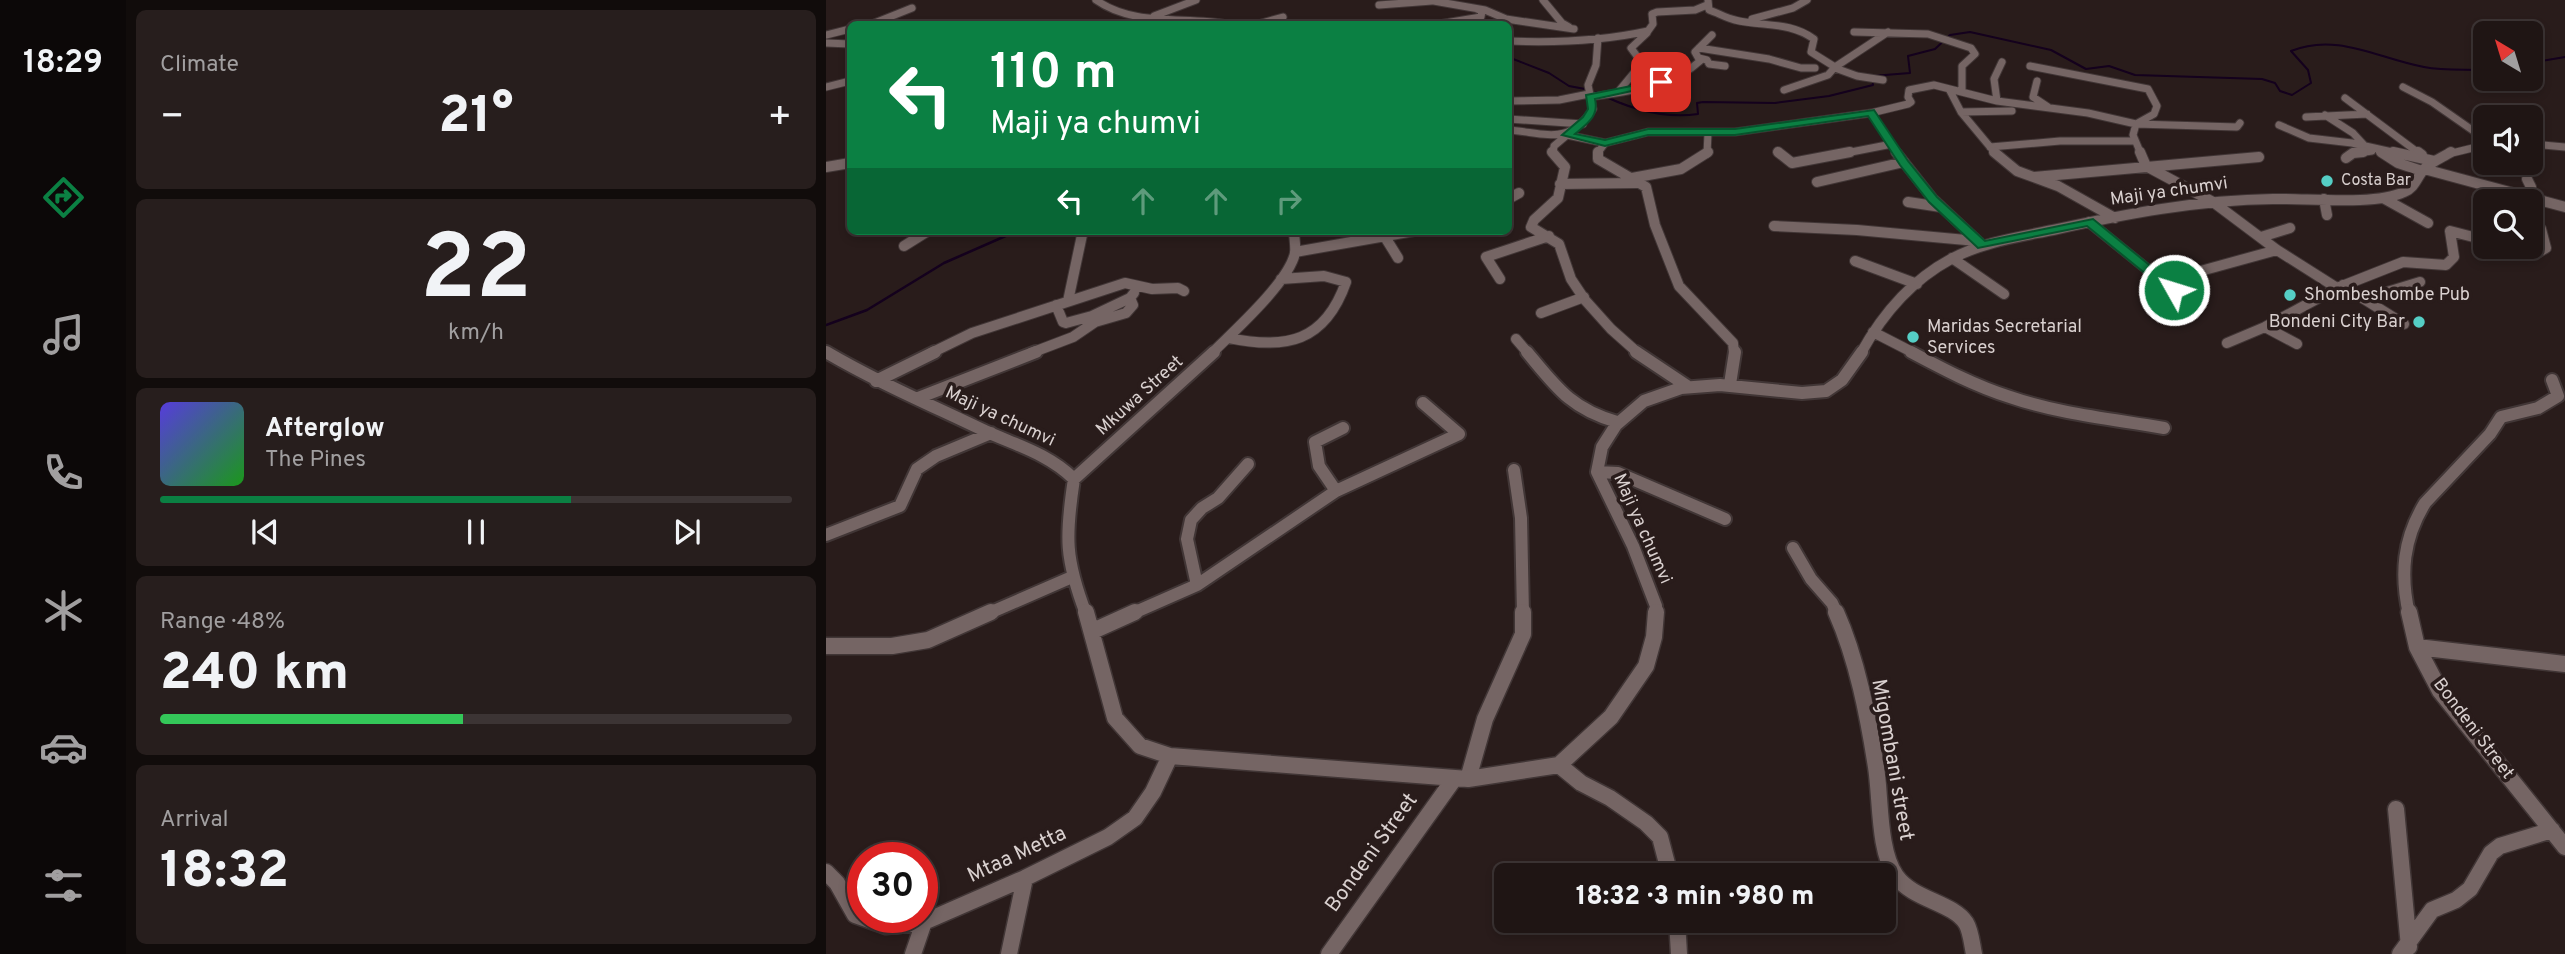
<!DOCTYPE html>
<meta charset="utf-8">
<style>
body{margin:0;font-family:Overpass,sans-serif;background:#271e1d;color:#f1f3f6;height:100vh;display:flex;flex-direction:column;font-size:26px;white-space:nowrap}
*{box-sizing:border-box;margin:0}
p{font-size:23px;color:#a19fa0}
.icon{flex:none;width:38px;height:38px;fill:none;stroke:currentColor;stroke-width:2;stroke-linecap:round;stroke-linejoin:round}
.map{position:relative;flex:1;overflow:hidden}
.drawer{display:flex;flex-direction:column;gap:10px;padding:10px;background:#110c0b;width:700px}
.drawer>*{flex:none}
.hud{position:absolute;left:21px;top:21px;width:665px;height:214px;border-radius:10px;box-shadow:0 4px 10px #0003,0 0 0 2px #3c3434;background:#0b8043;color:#fff;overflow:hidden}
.needle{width:46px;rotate:322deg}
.fabs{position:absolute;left:1647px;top:21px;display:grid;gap:14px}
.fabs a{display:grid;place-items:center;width:70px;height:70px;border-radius:10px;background:#1f1514;box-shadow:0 4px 10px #0003,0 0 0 2px #3c3434;font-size:35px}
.speed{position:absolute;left:21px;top:842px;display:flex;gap:14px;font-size:35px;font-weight:700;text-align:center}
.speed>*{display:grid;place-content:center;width:91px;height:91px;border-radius:50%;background:#1f1514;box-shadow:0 4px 10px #0003,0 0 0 2px #3c3434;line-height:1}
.speed .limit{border:10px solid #d22;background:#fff;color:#111}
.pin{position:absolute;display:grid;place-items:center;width:60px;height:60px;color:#fff;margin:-30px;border-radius:14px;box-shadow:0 4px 10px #0006}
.me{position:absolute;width:77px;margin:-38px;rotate:309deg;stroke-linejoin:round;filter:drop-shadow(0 0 5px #0008)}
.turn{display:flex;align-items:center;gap:24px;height:147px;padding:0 28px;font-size:32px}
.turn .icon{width:91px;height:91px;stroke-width:2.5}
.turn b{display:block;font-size:49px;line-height:60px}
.lanes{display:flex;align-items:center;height:66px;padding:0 28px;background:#0003;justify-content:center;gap:35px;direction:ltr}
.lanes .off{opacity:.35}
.big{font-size:52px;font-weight:800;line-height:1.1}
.drawer .tile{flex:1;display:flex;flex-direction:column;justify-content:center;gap:10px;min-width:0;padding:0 24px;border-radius:10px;background:#271e1d}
.drawer .dial{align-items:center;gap:0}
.dial b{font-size:91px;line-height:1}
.song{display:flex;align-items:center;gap:21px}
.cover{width:84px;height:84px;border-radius:10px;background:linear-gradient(135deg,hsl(250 70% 55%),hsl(120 70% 35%))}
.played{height:7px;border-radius:4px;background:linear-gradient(90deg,#0b8043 65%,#3c3434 65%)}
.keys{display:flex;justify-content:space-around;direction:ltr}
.heat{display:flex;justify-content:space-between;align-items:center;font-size:38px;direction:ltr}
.charge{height:10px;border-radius:5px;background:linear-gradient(90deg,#34c759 48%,#3c3434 0)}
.trip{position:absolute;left:668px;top:863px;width:402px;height:70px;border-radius:10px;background:#1f1514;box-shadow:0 4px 10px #0003,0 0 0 2px #3c3434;font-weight:800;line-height:70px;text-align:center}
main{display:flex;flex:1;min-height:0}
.dock{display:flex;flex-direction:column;width:126px;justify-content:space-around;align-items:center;background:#0c0808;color:#a19fa0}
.dock .icon{width:49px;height:49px}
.dock .on{color:#0b8043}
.dock b{font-size:32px;color:#f1f3f6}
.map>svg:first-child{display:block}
</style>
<main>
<nav class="dock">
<b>18:29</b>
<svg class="icon on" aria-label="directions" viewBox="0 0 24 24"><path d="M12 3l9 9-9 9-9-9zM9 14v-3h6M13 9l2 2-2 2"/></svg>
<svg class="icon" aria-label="music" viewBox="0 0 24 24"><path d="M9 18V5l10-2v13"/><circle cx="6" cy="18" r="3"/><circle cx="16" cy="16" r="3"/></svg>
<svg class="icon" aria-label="phone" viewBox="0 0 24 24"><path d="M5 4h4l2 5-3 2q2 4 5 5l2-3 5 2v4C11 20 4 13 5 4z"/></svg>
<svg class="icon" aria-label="climate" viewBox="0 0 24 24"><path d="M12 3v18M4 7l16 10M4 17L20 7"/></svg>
<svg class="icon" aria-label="car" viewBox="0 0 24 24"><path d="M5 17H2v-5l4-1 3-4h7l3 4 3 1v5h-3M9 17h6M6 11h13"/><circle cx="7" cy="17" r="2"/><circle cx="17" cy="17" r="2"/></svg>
<svg class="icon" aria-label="filters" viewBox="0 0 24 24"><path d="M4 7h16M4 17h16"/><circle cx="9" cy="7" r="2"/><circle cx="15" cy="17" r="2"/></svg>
</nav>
<section class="drawer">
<div class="tile"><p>Climate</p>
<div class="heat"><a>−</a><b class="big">21°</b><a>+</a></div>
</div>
<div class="tile dial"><b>22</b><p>km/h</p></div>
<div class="tile">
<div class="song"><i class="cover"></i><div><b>Afterglow</b><p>The Pines</p></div></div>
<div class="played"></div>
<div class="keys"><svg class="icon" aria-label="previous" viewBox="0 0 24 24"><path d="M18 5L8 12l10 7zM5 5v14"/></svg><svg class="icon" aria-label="pause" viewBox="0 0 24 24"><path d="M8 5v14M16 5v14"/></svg><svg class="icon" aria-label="next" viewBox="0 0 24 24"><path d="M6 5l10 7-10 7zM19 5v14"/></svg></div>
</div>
<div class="tile"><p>Range · 48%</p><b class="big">240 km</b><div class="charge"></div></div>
<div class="tile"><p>Arrival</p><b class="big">18:32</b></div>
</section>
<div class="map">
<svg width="1739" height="954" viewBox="0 0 1739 954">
<rect width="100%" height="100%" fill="#291c1b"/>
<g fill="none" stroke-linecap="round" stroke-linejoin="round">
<!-- stream-far1 -->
<path stroke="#14011d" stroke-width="2" d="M682,57l41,16 20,13 16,3
M1704,63l35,-6
M770,92c31,16 67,27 102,22l-1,-11 6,-1 72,1 54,-7 44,-11 -1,-9 38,-3 -2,-17 27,-7 15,-14 20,-3 81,18 35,19 23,-3 26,9 127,4 13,4 5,8 12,4 19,-12 -3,-13 -17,-19c46,-19 88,8 133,16 20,4 41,2 61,3"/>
<!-- stream -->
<path stroke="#14011d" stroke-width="2.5" d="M0,325l41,-15 77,-47 73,-32"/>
<!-- street-far3 casing -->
<g stroke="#413636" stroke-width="9">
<path id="street-far3" d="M270,0c38,27 88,16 132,24
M602,0l57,10 21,9 68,10
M717,0l19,23 7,4
M882,0l1,10c9,3 17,8 26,10 28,7 54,1 79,19l-3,13 24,15 -7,8 -44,15
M553,5l53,-4
M328,16l42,-16
M926,19l41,-11 14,-8
M46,24l40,-16
M432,24l25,-7
M613,24l42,-7 1,-6 -5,-2
M1028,32l74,2 43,14 4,6 -13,12v25
M0,35l24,-6
M682,41c47,2 94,0 140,-10l5,-7 -1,-10 5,-2 38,-2 12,-5
M0,43l24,1
M873,48l70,11 32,9h14
M873,58l8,2 2,4 16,2
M1204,66l118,23 9,17 -3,8 -18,10 -3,11 8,19
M1009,67l53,-35
M1009,68l22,8 26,4
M1211,81l-4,16 15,10
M0,87l24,-6
M1577,87l29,15 53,37
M1123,89l12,23 35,42
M792,92l24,-29 -11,-15 16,-15
M764,97c38,-6 81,-9 110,-36l-5,-9 17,-17
M1519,98l75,56
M682,101l51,-1 30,-6
M1171,101l-3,-22 8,-17
M1135,112l51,-1
M1045,113l27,41
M1499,115l28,18 12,13
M1480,117l61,-3
M682,119l75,5
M1453,125l30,13 43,5 49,11
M682,130c39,3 60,16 85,-21l-5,-24 8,-20 2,-27
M1704,144l35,3
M1164,147l70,-6h74
M952,152l2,2
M1555,152l3,2
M727,154l1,-8 13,-11 38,8
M771,154l8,-11 43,-11h87l136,-19 37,-9 3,-2 -3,-5 1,-7 25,-5 63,16 91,12 48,11 101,3 3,-4
M881,154l1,-21
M1015,154l51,-10
M1526,154l20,-3
M1622,154l37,-9"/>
</g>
<!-- street-far2 casing -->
<g stroke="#413636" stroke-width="12">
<path id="street-far2" d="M726,152l13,15 -7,31 -24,22 -3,7 28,17 12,35 14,21 26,29 27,24
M772,152v7l48,28 9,38 24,61 54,57 1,10
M952,152l14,11 58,-11
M1070,152l37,47 47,44
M1168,152l23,19 41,15 57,32
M1314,152l6,14 67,36 64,48 60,38 -72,39 -38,16
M1555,152l17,11 24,8
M1567,152l41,9
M1592,152l4,3
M1520,158l7,-5 10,-1
M0,167l24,-4
M1598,169l141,38
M1208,177l225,-20
M806,178l49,-9 27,-17
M991,182l87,-20
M734,184l77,-1
M1699,196l6,-9 -4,-8
M1557,198l45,25
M682,199l11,-6
M1498,199l3,16
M1082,202l33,5
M1263,222l84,68
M948,226l83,4 120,11
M559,237l13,21
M1435,237l29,-9
M78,246l24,-15
M1681,247l32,5 7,-4 -5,-19 -11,-10
M469,252l119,-21
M1126,258l52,36
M1029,261l62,23
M1371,272l80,-22
M674,279l-14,-22 63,-21
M1517,285l21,14 56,-17
M1511,288l66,-26 43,3 8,-8 -4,-26 35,9
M1538,299l40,25
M242,301l14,-66
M230,305l7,17 3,1 26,-7 38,-18 4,-5
M715,313l43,-16
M1439,327l32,17
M1047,332l41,21
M403,338c57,12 96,4 117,-56l-22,-6 -43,3
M690,339l12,14
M0,352l2,1
M105,353l41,-20 153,-50 27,6 26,-1 6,3
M205,353l42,-16 22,-15 31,-9 7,-8 -3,-7
M386,353c22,-22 77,-71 83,-100 1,-7 -1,-15 -1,-22
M1035,353c21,-38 51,-73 90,-94 32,-17 68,-22 102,-29 72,-16 145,-30 220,-31 34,-1 101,7 131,-7 11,-4 13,-15 20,-23 7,-7 19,-12 27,-17"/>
</g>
<!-- street-far1 casing -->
<g stroke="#413636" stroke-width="16">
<path id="street-far1" d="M0,352c51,30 105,53 159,79 31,14 64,23 89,48 -9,58 -9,80 12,135
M701,352c29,35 44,57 90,70
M810,352l51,34
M1085,352c32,17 64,34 99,45 49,17 102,22 154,31
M50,381l59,-29
M904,384l5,-32
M92,398l118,-46
M688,470l7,48 2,96
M771,472l21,1 107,46
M248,479l140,-127
M510,491l123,-57 -36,-31
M0,535l74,-29 17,-37 19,-13 55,-23
M967,548l18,31 21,24 5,11
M371,585l-10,-46 4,-19 11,-12 16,-10 30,-34
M161,614l85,-37
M305,614l66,-29 139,-94 -17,-25 -4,-24 28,-14
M829,614l1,-8 -23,-60 -36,-74 5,-25 14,-22 28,-24 37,-13 39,-3 82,8 24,-2 16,-11 20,-28
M1583,614c-9,-40 -6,-75 16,-111l65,-69 11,-17 37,-9 20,-12 -6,-16"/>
</g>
<!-- street casing -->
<g stroke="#413636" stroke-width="19">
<path id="street" d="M260,612l29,106 25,28 30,10 298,23 91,-14 52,-48 35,-51 8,-29 2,-25
M1010,612c21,47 32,104 40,155 5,31 2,84 20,109 17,24 56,26 70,47 5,8 6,22 8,31
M1583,612l8,35 23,44 125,156
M267,631l42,-19
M0,646h66l36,-6 63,-28
M1591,647l148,17
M733,765l22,18 29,15 36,25 14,14 10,38
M642,779l17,-60 38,-85v-22
M1570,809l13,138
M0,872l11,11 18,32 31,11 38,-4 101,-44 83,-41 27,-19 18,-26 17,-36
M851,920l2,34
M87,954l11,-32
M183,954l16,-76
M503,954l125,-175
M1574,954l32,-44 24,-10 14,-11 21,-36 9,-7 52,-16"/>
</g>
<!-- street-far3 -->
<use href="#street-far3" stroke="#756564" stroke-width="7"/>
<!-- street-far2 -->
<use href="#street-far2" stroke="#756564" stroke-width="10"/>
<!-- street-far1 -->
<use href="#street-far1" stroke="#756564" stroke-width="12"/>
<!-- street -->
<use href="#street" stroke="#756564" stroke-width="16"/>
</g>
<!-- route -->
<path fill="#0b8043" stroke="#07532c" stroke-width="2" d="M835,80h3v4l-69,15c4,17 -7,24 -20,35l30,6 43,-11h87l139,-19 34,51 29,36 48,44 108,-22 87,71 -6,4 -5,-1 -82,-67 -109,22 -49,-46 -29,-37 -32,-49 -133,19h-87l-43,11 -43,-11 21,-18 5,-8 -2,-14z"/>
<!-- markers -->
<g fill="#55cec5" stroke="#291c1b" stroke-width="2.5">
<circle cx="1501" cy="181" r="7"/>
<circle cx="1464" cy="295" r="7"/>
<circle cx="1593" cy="322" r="7"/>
<circle cx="1087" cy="337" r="7"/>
</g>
<g text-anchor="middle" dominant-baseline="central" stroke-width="7" stroke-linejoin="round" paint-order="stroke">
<!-- far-poi labels -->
<g font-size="16" fill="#d9d0cf" stroke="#291c1b" text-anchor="start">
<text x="1515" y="181">Costa Bar</text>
</g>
<!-- street labels -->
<g font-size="18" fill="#d9d0cf" stroke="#291c1b">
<text transform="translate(1343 192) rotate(-8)">Maji ya chumvi</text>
<text transform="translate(314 396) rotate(-42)">Mkuwa Street</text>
<text transform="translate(174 417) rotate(25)">Maji ya chumvi</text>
<text transform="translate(816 529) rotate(66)">Maji ya chumvi</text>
<text transform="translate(1647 729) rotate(53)">Bondeni Street</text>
</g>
<!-- poi labels -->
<g font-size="18" fill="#d9d0cf" stroke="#291c1b" text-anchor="start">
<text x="1478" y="295">Shombeshombe Pub</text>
<text x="1579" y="322" text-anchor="end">Bondeni City Bar</text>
<text x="1101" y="327">Maridas Secretarial<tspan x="1101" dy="21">Services</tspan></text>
</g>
<!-- near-street labels -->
<g font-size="21" fill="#d9d0cf" stroke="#291c1b">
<text transform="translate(1066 760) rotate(80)">Migombani street</text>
<text transform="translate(546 853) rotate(-54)">Bondeni Street</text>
<text transform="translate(191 855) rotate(-25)">Mtaa Metta</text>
</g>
</g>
</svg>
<div class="fabs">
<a><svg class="needle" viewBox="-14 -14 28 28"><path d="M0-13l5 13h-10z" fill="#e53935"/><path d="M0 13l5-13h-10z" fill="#a19fa0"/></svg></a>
<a><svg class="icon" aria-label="sound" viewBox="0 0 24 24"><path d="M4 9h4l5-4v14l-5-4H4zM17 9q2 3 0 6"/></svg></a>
<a><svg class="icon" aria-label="search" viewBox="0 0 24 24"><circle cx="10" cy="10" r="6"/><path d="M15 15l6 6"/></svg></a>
</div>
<div class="speed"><div class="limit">30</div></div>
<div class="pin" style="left:835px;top:82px;background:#d93025"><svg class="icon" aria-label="arrive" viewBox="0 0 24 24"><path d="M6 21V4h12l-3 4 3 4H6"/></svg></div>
<svg class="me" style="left:1348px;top:290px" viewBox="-20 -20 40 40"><circle r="17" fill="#0b8043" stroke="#fff" stroke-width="3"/><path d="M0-11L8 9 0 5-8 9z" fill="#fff"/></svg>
<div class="trip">18:32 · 3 min · 980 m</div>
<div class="hud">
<div class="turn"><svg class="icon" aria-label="left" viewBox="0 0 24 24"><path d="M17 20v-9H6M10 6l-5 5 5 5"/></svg><div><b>110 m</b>Maji ya chumvi</div></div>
<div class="lanes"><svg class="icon" aria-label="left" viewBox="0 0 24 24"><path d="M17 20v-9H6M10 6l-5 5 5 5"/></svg><svg class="icon off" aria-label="ahead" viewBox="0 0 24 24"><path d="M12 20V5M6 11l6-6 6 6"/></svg><svg class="icon off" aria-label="ahead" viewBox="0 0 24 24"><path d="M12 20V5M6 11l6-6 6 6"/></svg><svg class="icon off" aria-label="right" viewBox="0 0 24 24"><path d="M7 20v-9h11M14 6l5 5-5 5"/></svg></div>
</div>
</div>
</main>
